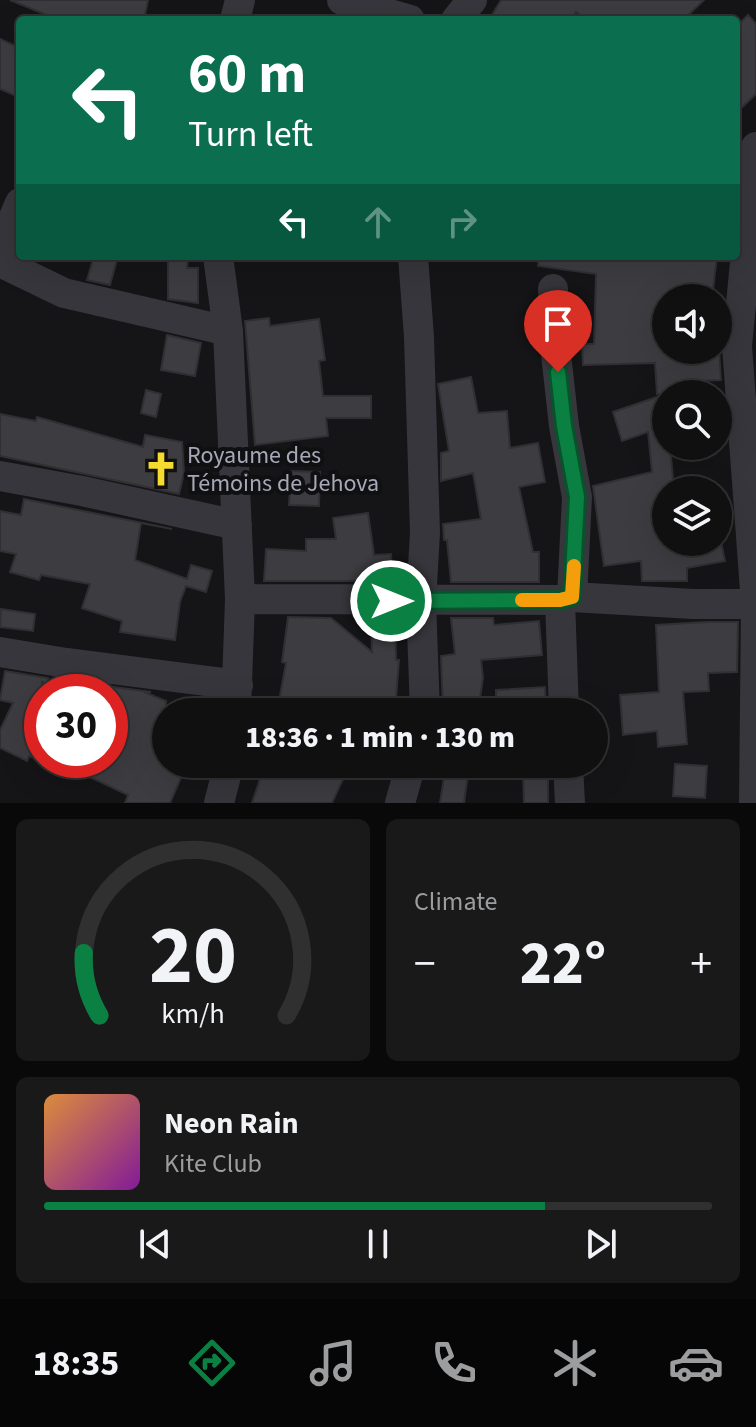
<!DOCTYPE html>
<meta charset="utf-8">
<style>
body{margin:0;font-family:"Source Sans 3",sans-serif;background:#19191a;color:#f1f3f6;height:100vh;display:flex;flex-direction:column;font-size:30px;white-space:nowrap}
*{box-sizing:border-box;margin:0}
p{font-size:26px;color:#9c9d9f}
.icon{flex:none;width:44px;height:44px;fill:none;stroke:currentColor;stroke-width:2;stroke-linecap:round;stroke-linejoin:round}
.map{position:relative;height:803px;overflow:hidden}
.details{display:flex;flex-direction:column;gap:16px;padding:16px;background:#090909;flex:1}
.details>*{flex:none}
.top-card{position:absolute;left:16px;top:16px;width:724px;height:244px;border-radius:8px;box-shadow:0 8px 32px #0002,0 0 0 2px #303031;background:#0b6e4f;color:#fff;overflow:hidden}
.fabs{position:absolute;left:652px;top:284px;display:grid;gap:16px}
.fabs a{display:grid;place-items:center;width:80px;height:80px;border-radius:50%;background:#101011;box-shadow:0 8px 32px #0002,0 0 0 2px #303031;font-size:40px}
.speed{position:absolute;left:24px;top:674px;display:flex;gap:16px;font-size:40px;font-weight:700;text-align:center}
.speed>*{display:grid;place-content:center;width:104px;height:104px;border-radius:50%;background:#101011;box-shadow:0 8px 32px #0002,0 0 0 2px #303031;line-height:1}
.speed .limit{border:12px solid #d22;background:#fff;color:#111}
.pin{position:absolute;display:grid;place-items:center;width:68px;height:68px;color:#fff;margin:-82px -34px;border-radius:50% 50% 50% 0;rotate:-45deg;box-shadow:0 0 8px #0007}
.pin .icon{rotate:45deg}
.me{position:absolute;width:88px;margin:-44px;rotate:90deg;stroke-linejoin:round;filter:drop-shadow(0 0 6px #0008)}
.turn{display:flex;align-items:center;gap:28px;height:168px;padding:0 40px;font-size:36px}
.turn .icon{width:104px;height:104px;stroke-width:2.5}
.turn b{display:block;font-size:56px;line-height:68px}
.lanes{display:flex;align-items:center;height:76px;padding:0 40px;background:#0003;justify-content:center;gap:40px;direction:ltr}
.lanes .off{opacity:.35}
.big{font-size:60px;font-weight:800;line-height:1.1}
.details .tile{flex:1;display:flex;flex-direction:column;justify-content:center;gap:12px;min-width:0;padding:0 28px;border-radius:12px;background:#19191a}
.details .dial{align-items:center;gap:0}
.dial svg{height:208px;overflow:visible;fill:none;stroke:#303031;stroke-width:7;stroke-linecap:round;text-anchor:middle}
.dial text{fill:#f1f3f6;stroke:none}
.song{display:flex;align-items:center;gap:24px}
.cover{width:96px;height:96px;border-radius:12px;background:linear-gradient(135deg,hsl(30 70% 55%),hsl(290 70% 35%))}
.played{height:8px;border-radius:4px;background:linear-gradient(90deg,#0b8043 75%,#303031 75%)}
.keys{display:flex;justify-content:space-around;direction:ltr}
.heat{display:flex;justify-content:space-between;align-items:center;font-size:44px;direction:ltr}
.details .tiles{flex:1;display:grid;gap:16px;grid-template-columns:1fr 1fr}
.tile:last-child{grid-column:span 2}
.trip{position:absolute;left:152px;top:698px;width:456px;height:80px;border-radius:40px;background:#101011;box-shadow:0 8px 32px #0002,0 0 0 2px #303031;font-weight:800;line-height:80px;text-align:center}
.tabs{display:flex;height:128px;justify-content:space-around;align-items:center;background:#060607;color:#9c9d9f}
.tabs .icon{width:56px;height:56px}
.tabs .on{color:#0b8043}
.tabs b{font-size:36px;color:#f1f3f6}
.map>svg:first-child{display:block}
</style>
<div class="map">
<svg width="756" height="803" viewBox="0 0 756 803">
<rect width="100%" height="100%" fill="#151517"/>
<!-- building -->
<path fill="#3d3c41" stroke="#302f33" stroke-width="2" d="M10,0h138l-4,20h-85z
M501,0h203l-21,20h-96l-11,-8 -7,8h-80z
M748,15l8,9v70l-20,19v-86z
M0,39l20,9v38l-4,10 -16,-7z
M94,256h24l-8,29 -23,-5z
M168,256h20l-1,12h11v35l-30,-4z
M539,256h178l-5,42h-47l1,52h53l2,30 -24,1 1,13h-41l-2,-31 -72,2 -1,-21h12l2,-70 -58,-8z
M269,318l1,8 49,-7 6,41 -6,1 4,35h48v22h-45l2,18 -73,9 -10,-124z
M167,335l34,8 -6,33 -34,-6z
M471,377l7,36 29,-2 3,37 28,-5 7,39 -26,5 14,65h6v30h-88l-4,-42h-3l-1,-16 38,-5 -8,-46 -32,8v-28l8,-2 -11,-67z
M146,390l15,4 -5,23 -15,-4z
M666,394v52h4l4,44h-8v52h55l4,19 -38,7v13h-45l-1,-20 -37,5 -11,-80 59,-14 -4,-40 -26,9 -9,-29z
M0,414l36,7 1,-4 106,30 2,-12 37,7 2,31 -5,21 -179,-38z
M291,471l29,1 -1,34 -30,-1z
M24,499l148,30 -31,-6 -6,37 52,19 4,-14 21,6 -6,21 -20,-6 -6,16 -5,38 -55,-8 2,-11 -40,-13 8,-24 -49,-9 -2,5 -29,-8 6,-18 -16,-3v-40l21,4z
M368,513l6,42 17,-1 2,27h-129l2,-32 40,2v-12h30l-3,-21z
M1,609l34,5 -2,17 -33,-4z
M288,617l43,1 41,34 -1,-35h24l1,43h3l-4,52h-118l9,-49 -4,-1z
M451,618h42l1,7 45,-4 3,34 -61,5 2,18 -5,34h-35l-2,-56 14,-2z
M707,622h31l-1,50 -29,1 1,18 -26,1 4,52 -29,3 -1,-16 -34,4 -3,-40 39,-3 -3,-67z
M5,671l43,7 -1,6 -5,-2v78l-13,-4 -2,5 -27,-13v-18l13,-27 -13,-3z
M92,684l59,8h-7l22,9v63h21l-17,39h-45l3,-8 -74,-35h56v-68h-21z
M545,687l1,25h-50v-22z
M265,764h85l-18,39h-80z
M675,764l32,2 -2,32 -32,-2z
M445,771l23,3 -4,29h-24z
M523,772h25v31h-24z"/>
<g fill="none" stroke-linecap="round" stroke-linejoin="round">
<!-- minor -->
<path stroke="#36363c" stroke-width="30" d="M342,0l68,20
M235,20l5,-20
M456,20l16,-20
M0,249l20,-46
M218,256l10,75 12,268 -4,113
M413,256l6,81 6,196 -4,68 4,111
M0,262l64,31 164,38
M553,289l2,56 9,81 13,71 -5,100
M0,476l82,15 155,34
M240,599l320,1 12,-3 121,7h63
M560,600l4,112
M0,652l66,11 172,22
M568,764l2,39
M219,803l10,-39
M400,803l11,-39
M754,803l2,-199 -19,-258 19,-199"/>
</g>
<g fill="none" stroke-linecap="round" stroke-linejoin="round">
<!-- route casing -->
<g stroke="#07532c" stroke-width="20">
<path id="route" d="M391,601l169,-1 12,-3 5,-100 -13,-71 -6,-54"/>
</g>
<!-- route -->
<use href="#route" stroke="#0b8043" stroke-width="14"/>
<!-- slow -->
<path stroke="#f59e0b" stroke-width="14" d="M522,600h38l12,-3 2,-31"/>
</g>
<!-- icons -->
<defs>
<g id="church-bare" transform="scale(2.76)"><path d="M-1.2-6h2.4v3.5h3.3v2.4h-3.3V6h-2.4V-.1h-3.3v-2.4h3.3Z" fill="#f5da2f" stroke="#101012" stroke-width="2.5" paint-order="stroke"/></g>
</defs>
<g fill-rule="evenodd">
<use href="#church-bare" x="161" y="469"/>
</g>
<g text-anchor="middle" dominant-baseline="central" stroke-width="8" stroke-linejoin="round" paint-order="stroke">
<!-- poi labels -->
<g font-size="24" fill="#a6a8b7" stroke="#101012" text-anchor="start">
<text x="187" y="455">Royaume des<tspan x="187" dy="28">Témoins de Jehova</tspan></text>
</g>
</g>
</svg>
<div class="fabs">
<a><svg class="icon" aria-label="sound" viewBox="0 0 24 24"><path d="M4 9h4l5-4v14l-5-4H4zM17 9q2 3 0 6"/></svg></a>
<a><svg class="icon" aria-label="search" viewBox="0 0 24 24"><circle cx="10" cy="10" r="6"/><path d="M15 15l6 6"/></svg></a>
<a><svg class="icon" aria-label="layers" viewBox="0 0 24 24"><path d="M12 4l9 5-9 5-9-5zM3 14l9 5 9-5"/></svg></a>
</div>
<div class="speed"><div class="limit">30</div></div>
<div class="pin" style="left:558px;top:372px;background:#d93025"><svg class="icon" aria-label="arrive" viewBox="0 0 24 24"><path d="M6 21V4h12l-3 4 3 4H6"/></svg></div>
<svg class="me" style="left:391px;top:601px" viewBox="-20 -20 40 40"><circle r="17" fill="#0b8043" stroke="#fff" stroke-width="3"/><path d="M0-11L8 9 0 5-8 9z" fill="#fff"/></svg>
<div class="trip">18:36 · 1 min · 130 m</div>
<div class="top-card">
<div class="turn"><svg class="icon" aria-label="left" viewBox="0 0 24 24"><path d="M17 20v-9H6M10 6l-5 5 5 5"/></svg><div><b>60 m</b>Turn left</div></div>
<div class="lanes"><svg class="icon" aria-label="left" viewBox="0 0 24 24"><path d="M17 20v-9H6M10 6l-5 5 5 5"/></svg><svg class="icon off" aria-label="ahead" viewBox="0 0 24 24"><path d="M12 20V5M6 11l6-6 6 6"/></svg><svg class="icon off" aria-label="right" viewBox="0 0 24 24"><path d="M7 20v-9h11M14 6l5 5-5 5"/></svg></div>
</div>
</div>
<section class="details">
<div class="tiles">
<div class="tile dial"><svg viewBox="0 0 100 80">
<path d="M14 69A42 42 0 1 1 86 69"/>
<path d="M14 69A42 42 0 0 1 8 45" stroke="#0b8043"/>
<text x="50" y="56" font-size="32" font-weight="700">20</text>
<text x="50" y="72" font-size="11">km/h</text>
</svg></div>
<div class="tile"><p>Climate</p>
<div class="heat"><a>−</a><b class="big">22°</b><a>+</a></div>
</div>
<div class="tile">
<div class="song"><i class="cover"></i><div><b>Neon Rain</b><p>Kite Club</p></div></div>
<div class="played"></div>
<div class="keys"><svg class="icon" aria-label="previous" viewBox="0 0 24 24"><path d="M18 5L8 12l10 7zM5 5v14"/></svg><svg class="icon" aria-label="pause" viewBox="0 0 24 24"><path d="M8 5v14M16 5v14"/></svg><svg class="icon" aria-label="next" viewBox="0 0 24 24"><path d="M6 5l10 7-10 7zM19 5v14"/></svg></div>
</div>
</div>
</section>
<nav class="tabs">
<b>18:35</b>
<svg class="icon on" aria-label="directions" viewBox="0 0 24 24"><path d="M12 3l9 9-9 9-9-9zM9 14v-3h6M13 9l2 2-2 2"/></svg>
<svg class="icon" aria-label="music" viewBox="0 0 24 24"><path d="M9 18V5l10-2v13"/><circle cx="6" cy="18" r="3"/><circle cx="16" cy="16" r="3"/></svg>
<svg class="icon" aria-label="phone" viewBox="0 0 24 24"><path d="M5 4h4l2 5-3 2q2 4 5 5l2-3 5 2v4C11 20 4 13 5 4z"/></svg>
<svg class="icon" aria-label="climate" viewBox="0 0 24 24"><path d="M12 3v18M4 7l16 10M4 17L20 7"/></svg>
<svg class="icon" aria-label="car" viewBox="0 0 24 24"><path d="M5 17H2v-5l4-1 3-4h7l3 4 3 1v5h-3M9 17h6M6 11h13"/><circle cx="7" cy="17" r="2"/><circle cx="17" cy="17" r="2"/></svg>
</nav>
